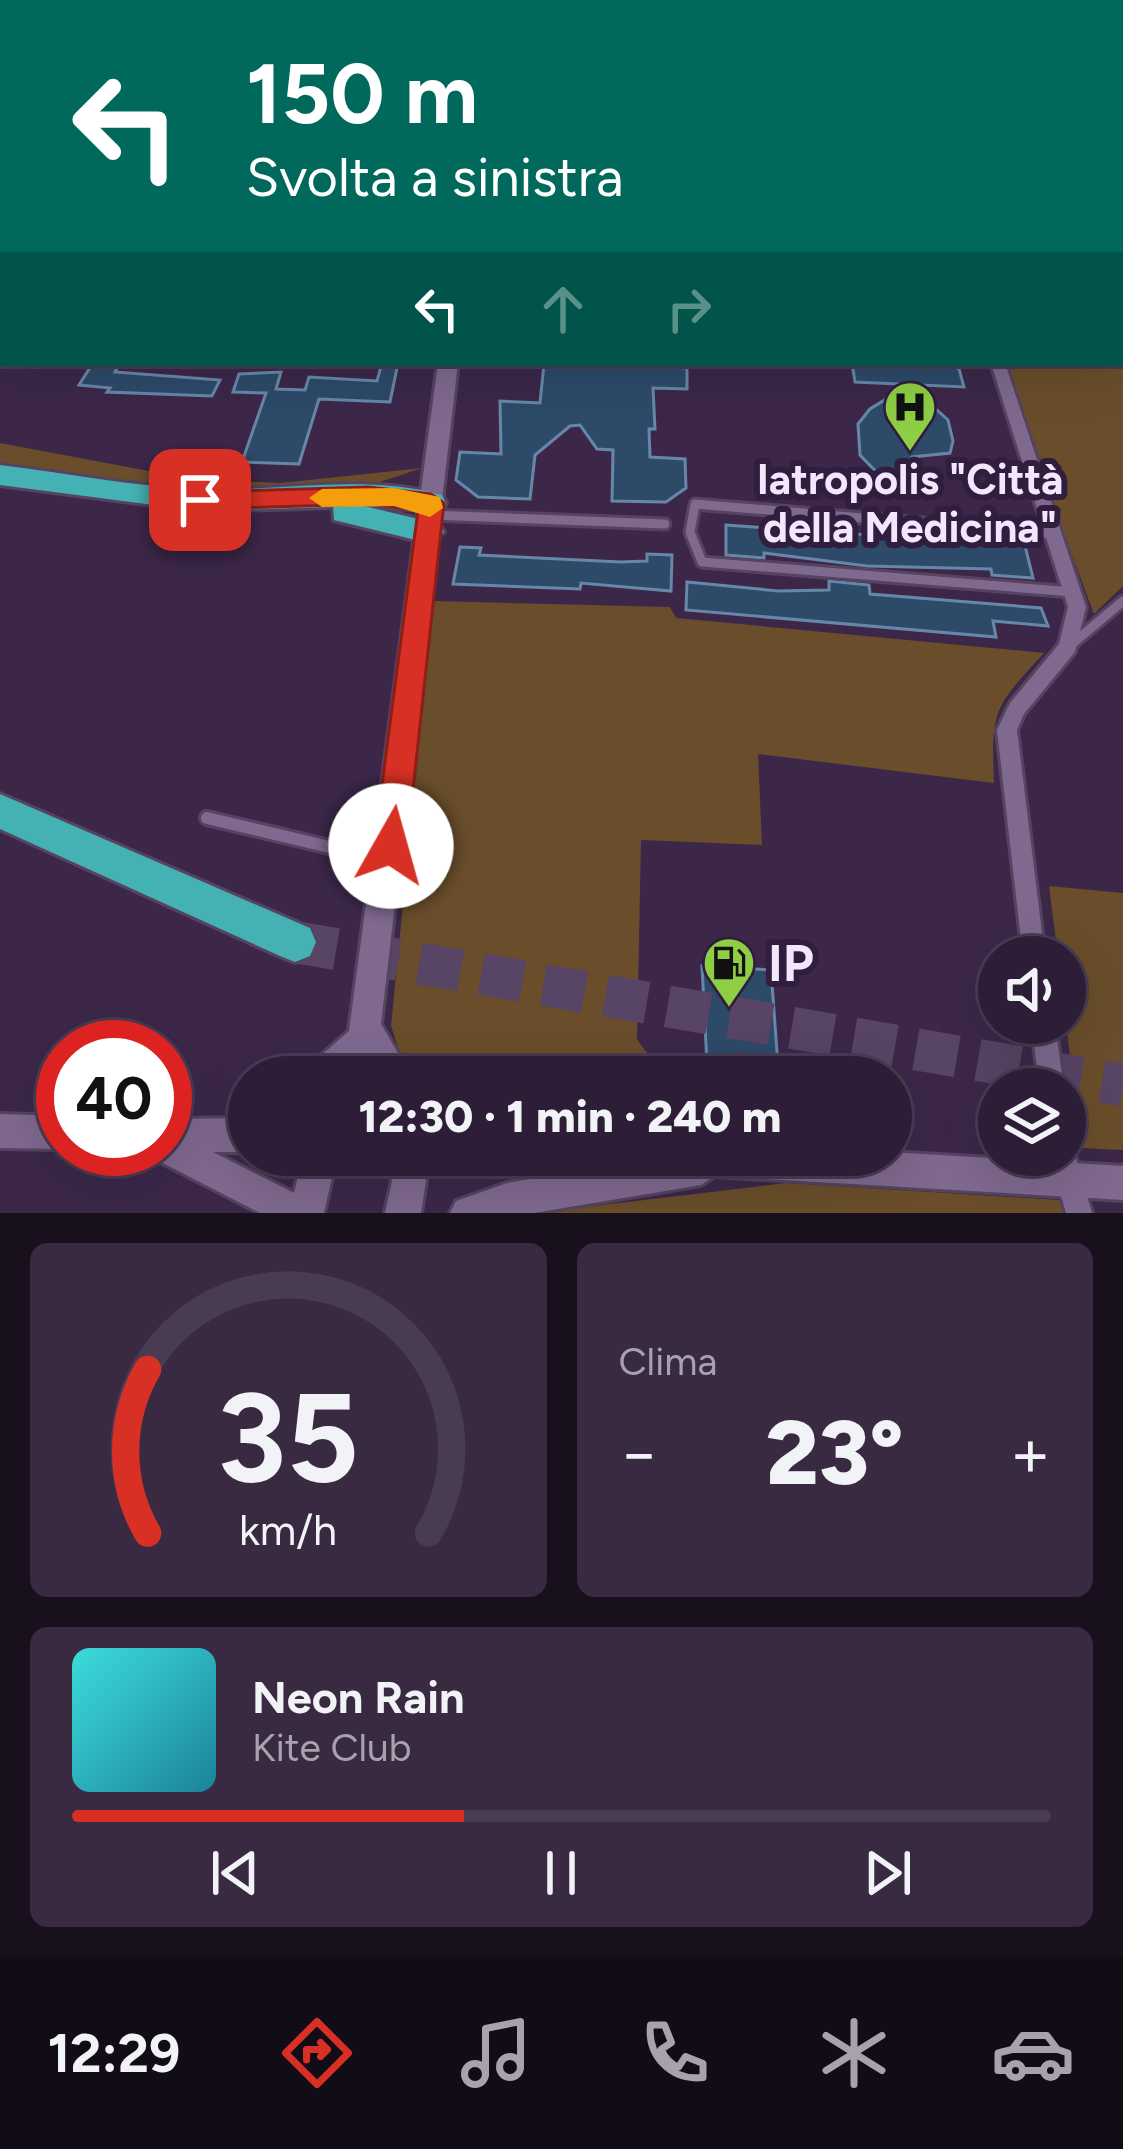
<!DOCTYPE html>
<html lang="it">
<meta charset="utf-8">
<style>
body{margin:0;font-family:Figtree,sans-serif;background:#392a42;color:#f1f3f6;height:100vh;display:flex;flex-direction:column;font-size:45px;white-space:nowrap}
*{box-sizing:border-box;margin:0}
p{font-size:39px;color:#a7a2ad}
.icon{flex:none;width:66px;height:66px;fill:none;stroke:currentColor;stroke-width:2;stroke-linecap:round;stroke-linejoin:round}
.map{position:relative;height:1213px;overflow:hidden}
.panel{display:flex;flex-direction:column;gap:30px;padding:30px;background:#19101e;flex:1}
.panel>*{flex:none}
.top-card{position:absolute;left:0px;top:0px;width:1125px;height:366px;box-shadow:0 12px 48px #0002,0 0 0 3px #483b52;background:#00695c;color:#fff;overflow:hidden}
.fabs{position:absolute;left:978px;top:936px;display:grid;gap:24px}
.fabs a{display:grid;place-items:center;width:108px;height:108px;border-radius:50%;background:#2d1d37;box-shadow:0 12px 48px #0002,0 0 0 3px #483b52;font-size:60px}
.speed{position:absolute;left:36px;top:1020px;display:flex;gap:24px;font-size:60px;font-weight:700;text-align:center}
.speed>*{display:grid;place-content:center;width:156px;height:156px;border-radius:50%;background:#2d1d37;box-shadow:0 12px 48px #0002,0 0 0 3px #483b52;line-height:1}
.speed .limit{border:18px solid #d22;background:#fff;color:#111}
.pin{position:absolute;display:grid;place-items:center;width:102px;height:102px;color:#fff;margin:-51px;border-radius:24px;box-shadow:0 6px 18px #0006}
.me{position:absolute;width:132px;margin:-66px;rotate:7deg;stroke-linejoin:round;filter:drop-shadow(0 0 9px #0008)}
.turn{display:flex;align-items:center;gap:42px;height:252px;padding:0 48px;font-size:54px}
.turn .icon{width:156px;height:156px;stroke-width:2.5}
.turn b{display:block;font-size:84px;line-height:102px}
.lanes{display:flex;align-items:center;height:114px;padding:0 48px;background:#0003;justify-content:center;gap:60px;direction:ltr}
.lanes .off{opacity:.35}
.big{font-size:90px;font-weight:800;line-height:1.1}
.panel .tile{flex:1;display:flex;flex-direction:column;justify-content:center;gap:18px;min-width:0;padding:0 42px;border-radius:18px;background:#392a42}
.panel .dial{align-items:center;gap:0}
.dial svg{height:312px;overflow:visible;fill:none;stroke:#483b52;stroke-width:7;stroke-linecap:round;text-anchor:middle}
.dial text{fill:#f1f3f6;stroke:none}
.song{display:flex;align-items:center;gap:36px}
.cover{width:144px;height:144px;border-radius:18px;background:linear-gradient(135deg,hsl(180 70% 55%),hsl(190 70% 35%))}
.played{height:12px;border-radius:6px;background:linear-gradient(90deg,#d93025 40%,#483b52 40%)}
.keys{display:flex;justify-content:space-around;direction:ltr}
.heat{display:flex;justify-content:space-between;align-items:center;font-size:66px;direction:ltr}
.panel .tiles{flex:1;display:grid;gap:30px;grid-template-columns:1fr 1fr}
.tile:last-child{grid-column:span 2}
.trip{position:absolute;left:228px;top:1056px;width:684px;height:120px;border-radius:60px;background:#2d1d37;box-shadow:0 12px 48px #0002,0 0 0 3px #483b52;font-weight:800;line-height:120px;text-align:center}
.tabs{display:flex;height:192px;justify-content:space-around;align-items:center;background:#120c16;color:#a7a2ad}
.tabs .icon{width:84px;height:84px}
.tabs .current{color:#d93025}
.tabs b{font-size:54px;color:#f1f3f6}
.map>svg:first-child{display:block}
</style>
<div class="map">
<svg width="1123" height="1213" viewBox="0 0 1123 1213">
<rect width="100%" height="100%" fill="#3c2749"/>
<!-- green -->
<path fill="#6a4e2b" d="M1123,320v266l-29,28 -94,-251h122z
M0,443l191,36 90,4 141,-15 -54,18 -196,5 -172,-24z
M433,601l237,6 6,11 368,35c-50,55 -53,55 -50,130l-236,-29 4,91 -121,-5 -4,199 27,38h-240l-24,-23 -9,-28z
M1049,886l74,7v257l-42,-2 -16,-134v-57h-7z
M786,1183l273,17 6,13h-530z"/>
<!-- building -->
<path fill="#2d4a69" stroke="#6787a9" stroke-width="3" d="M93,363h27l-5,9 105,8 -8,16 -105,-4 3,-4 -31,-3z
M382,363h16l-8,39 -71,-3 -20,65 -57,-2 24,-69 -33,-1 6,-18 42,-2 -5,17 29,1 4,-13 68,4z
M615,363l72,5v21l-34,-1 2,41h-6l1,28 35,2 1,29 -20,14 -54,-1 1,-51 -16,-1 -17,-24 -10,1 -35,29 -5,44 -52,-2 -22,-17 4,-28 41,2 -1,-53 40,2 4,-39z
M852,363h97l10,6 5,18 -109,-5z
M909,385l39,35 5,21 -3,12 -38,4 -24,27 -28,-29 -2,-31 12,-15z
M726,525l299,21 8,32 -41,-3 -1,-6 -124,-3 -103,-13v5l-38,-3z
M460,547l21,1 -2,7 142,7 26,-1v-7l25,1 -1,36 -90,-8 -1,6 -127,-5z
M829,581l40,4 1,9 171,14 7,18 -55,-5 3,16 -310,-27 1,-28 91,9 51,-1z
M702,966l69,4 7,96 -71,-2z"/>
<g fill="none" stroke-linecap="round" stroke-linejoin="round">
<!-- trunk-tunnel -->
<path stroke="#584464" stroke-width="42" stroke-dasharray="42 21" stroke-linecap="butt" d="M295,942l828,143"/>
<!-- service-far1 casing -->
<g stroke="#554360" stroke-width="15">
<path id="service-far1" d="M430,515l235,9
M1054,534l-359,-30 -5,28 12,30 371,30
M1072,644l51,-43"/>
</g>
<!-- service casing -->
<g stroke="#554360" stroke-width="18">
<path id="service" d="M207,818l131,31 46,-3"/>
</g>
<!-- minor casing -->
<g stroke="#554360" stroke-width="6">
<path id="minor" d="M88,0h10l-3,3h-10z
M508,0h10l-1,3h-10z
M559,0h62l-5,3h-52z
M702,0h10v3h-10z
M760,0h10l1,3h-10z
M835,0h10l1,3h-10z
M0,97h3v10h-3z
M0,227h3v8h-3z
M1122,230h1v8h-1z
M991,363h14l81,244 -11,45 -51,62 -7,16 28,227h-22l-26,-227 13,-27 49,-59 9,-37z
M1031,1023h24l9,66h-24z
M1065,1143l6,3 4,9 17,58h-26l-17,-58h16z"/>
</g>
<!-- tertiary casing -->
<g stroke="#554360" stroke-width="6">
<path id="tertiary" d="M998,0h125v7l-1,-4z
M438,363h20l-77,661 31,53h-106l4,-12 39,-34z
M0,1114l63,2 2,33 -65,-1z
M249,1118v34h-36l81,41 9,-38h34l-13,58h-64l-107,-55 -4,-9h16v-30z
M891,1152l232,14v34l-408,-24 -14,9 -167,28h-84l6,-12 51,-18 131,-22 -2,-6z
M388,1155h34l4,26 -5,32h-36l7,-32z"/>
</g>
<!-- trunk casing -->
<g stroke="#554360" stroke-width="6">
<path id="trunk" d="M0,465c66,8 135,22 202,24 79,3 162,-16 240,6l4,8 -4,8 -78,-5 75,18 5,8 -16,11 -94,-23 -1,-13 -133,4 -200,-26z
M0,794l310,134 6,14 -6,14 -15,6 -15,-6 -280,-127z"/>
</g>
<!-- service-far1 -->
<use href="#service-far1" stroke="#7f698f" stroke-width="9"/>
<!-- service -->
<use href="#service" stroke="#7f698f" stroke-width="12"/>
<!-- minor -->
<use href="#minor" fill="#7f698f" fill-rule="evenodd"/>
<!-- tertiary -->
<use href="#tertiary" fill="#7f698f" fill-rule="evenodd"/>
<!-- trunk -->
<use href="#trunk" fill="#44b1b4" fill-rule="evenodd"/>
</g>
<!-- route -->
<path fill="#d93025" stroke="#8d1f18" stroke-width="3" d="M368,487l63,7 13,9 -37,343 -5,10 -11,5 -12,-5 -5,-10 44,-336 -50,-6 -168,5 -13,-9 13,-8z"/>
<!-- slow -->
<path fill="#f59e0b" d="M394,488l46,9 3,11 -13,9 -36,-11 -72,1 -13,-9 13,-9z"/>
<!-- icons -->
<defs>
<g id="hospital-pin" transform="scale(2.7)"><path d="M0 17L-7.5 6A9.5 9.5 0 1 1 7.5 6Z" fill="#8dce44" stroke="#311d3e"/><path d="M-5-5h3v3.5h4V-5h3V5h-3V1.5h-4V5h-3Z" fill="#111"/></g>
<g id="fuel-pin" transform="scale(2.7)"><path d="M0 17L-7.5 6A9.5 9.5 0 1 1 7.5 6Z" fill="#8dce44" stroke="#311d3e"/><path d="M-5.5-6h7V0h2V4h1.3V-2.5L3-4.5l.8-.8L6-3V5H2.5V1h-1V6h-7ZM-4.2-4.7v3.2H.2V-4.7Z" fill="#111"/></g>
</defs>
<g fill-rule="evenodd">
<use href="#hospital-pin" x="910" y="407"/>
<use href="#fuel-pin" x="729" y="963"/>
</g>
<g text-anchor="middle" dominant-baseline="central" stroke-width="12" stroke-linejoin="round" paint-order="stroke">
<!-- poi labels -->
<g font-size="42" font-weight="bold" fill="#f4e7fd" stroke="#311d3e">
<text x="910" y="479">Iatropolis "Città<tspan x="910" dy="48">della Medicina"</tspan></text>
</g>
<!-- near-poi labels -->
<g font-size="51" font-weight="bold" fill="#f4e7fd" stroke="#311d3e" text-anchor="start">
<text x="768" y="963">IP</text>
</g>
</g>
</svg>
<div class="fabs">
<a><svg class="icon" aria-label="sound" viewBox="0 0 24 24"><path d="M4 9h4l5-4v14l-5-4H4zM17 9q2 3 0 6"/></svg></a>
<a><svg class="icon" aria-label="layers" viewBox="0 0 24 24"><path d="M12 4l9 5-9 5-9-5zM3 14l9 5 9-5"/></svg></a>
</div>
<div class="speed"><div class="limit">40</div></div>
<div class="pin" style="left:200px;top:500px;background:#d93025"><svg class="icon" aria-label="arrive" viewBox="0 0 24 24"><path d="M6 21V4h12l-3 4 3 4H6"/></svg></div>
<svg class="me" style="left:391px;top:846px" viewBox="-20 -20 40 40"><circle r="19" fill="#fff"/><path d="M0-13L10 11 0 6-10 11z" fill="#d93025"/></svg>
<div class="trip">12:30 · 1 min · 240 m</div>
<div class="top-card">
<div class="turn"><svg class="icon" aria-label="left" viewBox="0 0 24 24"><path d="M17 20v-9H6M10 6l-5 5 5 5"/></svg><div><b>150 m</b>Svolta a sinistra</div></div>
<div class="lanes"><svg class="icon" aria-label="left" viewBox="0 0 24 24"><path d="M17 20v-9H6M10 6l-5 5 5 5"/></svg><svg class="icon off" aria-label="ahead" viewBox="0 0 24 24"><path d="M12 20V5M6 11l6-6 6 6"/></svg><svg class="icon off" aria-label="right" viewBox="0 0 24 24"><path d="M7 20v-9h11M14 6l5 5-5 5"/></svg></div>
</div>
</div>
<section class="panel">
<div class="tiles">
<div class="tile dial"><svg viewBox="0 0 100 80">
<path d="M14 69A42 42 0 1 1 86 69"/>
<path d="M14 69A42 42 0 0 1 14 27" stroke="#d93025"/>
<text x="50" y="56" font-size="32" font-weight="700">35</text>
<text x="50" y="72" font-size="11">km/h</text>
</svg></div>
<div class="tile"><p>Clima</p>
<div class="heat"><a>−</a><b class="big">23°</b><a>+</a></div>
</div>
<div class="tile">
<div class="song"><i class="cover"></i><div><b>Neon Rain</b><p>Kite Club</p></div></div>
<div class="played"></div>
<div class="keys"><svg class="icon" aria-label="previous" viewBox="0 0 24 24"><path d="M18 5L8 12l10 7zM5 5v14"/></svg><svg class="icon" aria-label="pause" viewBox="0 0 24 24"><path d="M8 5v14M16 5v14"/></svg><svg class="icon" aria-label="next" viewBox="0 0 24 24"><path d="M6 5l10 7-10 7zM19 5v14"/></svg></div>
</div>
</div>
</section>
<nav class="tabs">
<b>12:29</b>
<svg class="icon current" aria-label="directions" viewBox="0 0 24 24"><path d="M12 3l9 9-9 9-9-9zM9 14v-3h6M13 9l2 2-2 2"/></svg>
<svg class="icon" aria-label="music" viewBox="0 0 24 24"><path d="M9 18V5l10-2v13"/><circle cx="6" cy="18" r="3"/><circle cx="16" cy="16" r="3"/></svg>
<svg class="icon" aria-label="phone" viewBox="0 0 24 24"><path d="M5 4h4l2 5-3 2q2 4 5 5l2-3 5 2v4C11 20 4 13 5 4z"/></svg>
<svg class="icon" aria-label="climate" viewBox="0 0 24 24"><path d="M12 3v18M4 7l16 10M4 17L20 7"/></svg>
<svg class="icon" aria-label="car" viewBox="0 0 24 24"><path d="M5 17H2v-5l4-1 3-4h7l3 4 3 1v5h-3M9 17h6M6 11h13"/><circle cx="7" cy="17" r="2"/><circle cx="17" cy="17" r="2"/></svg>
</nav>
